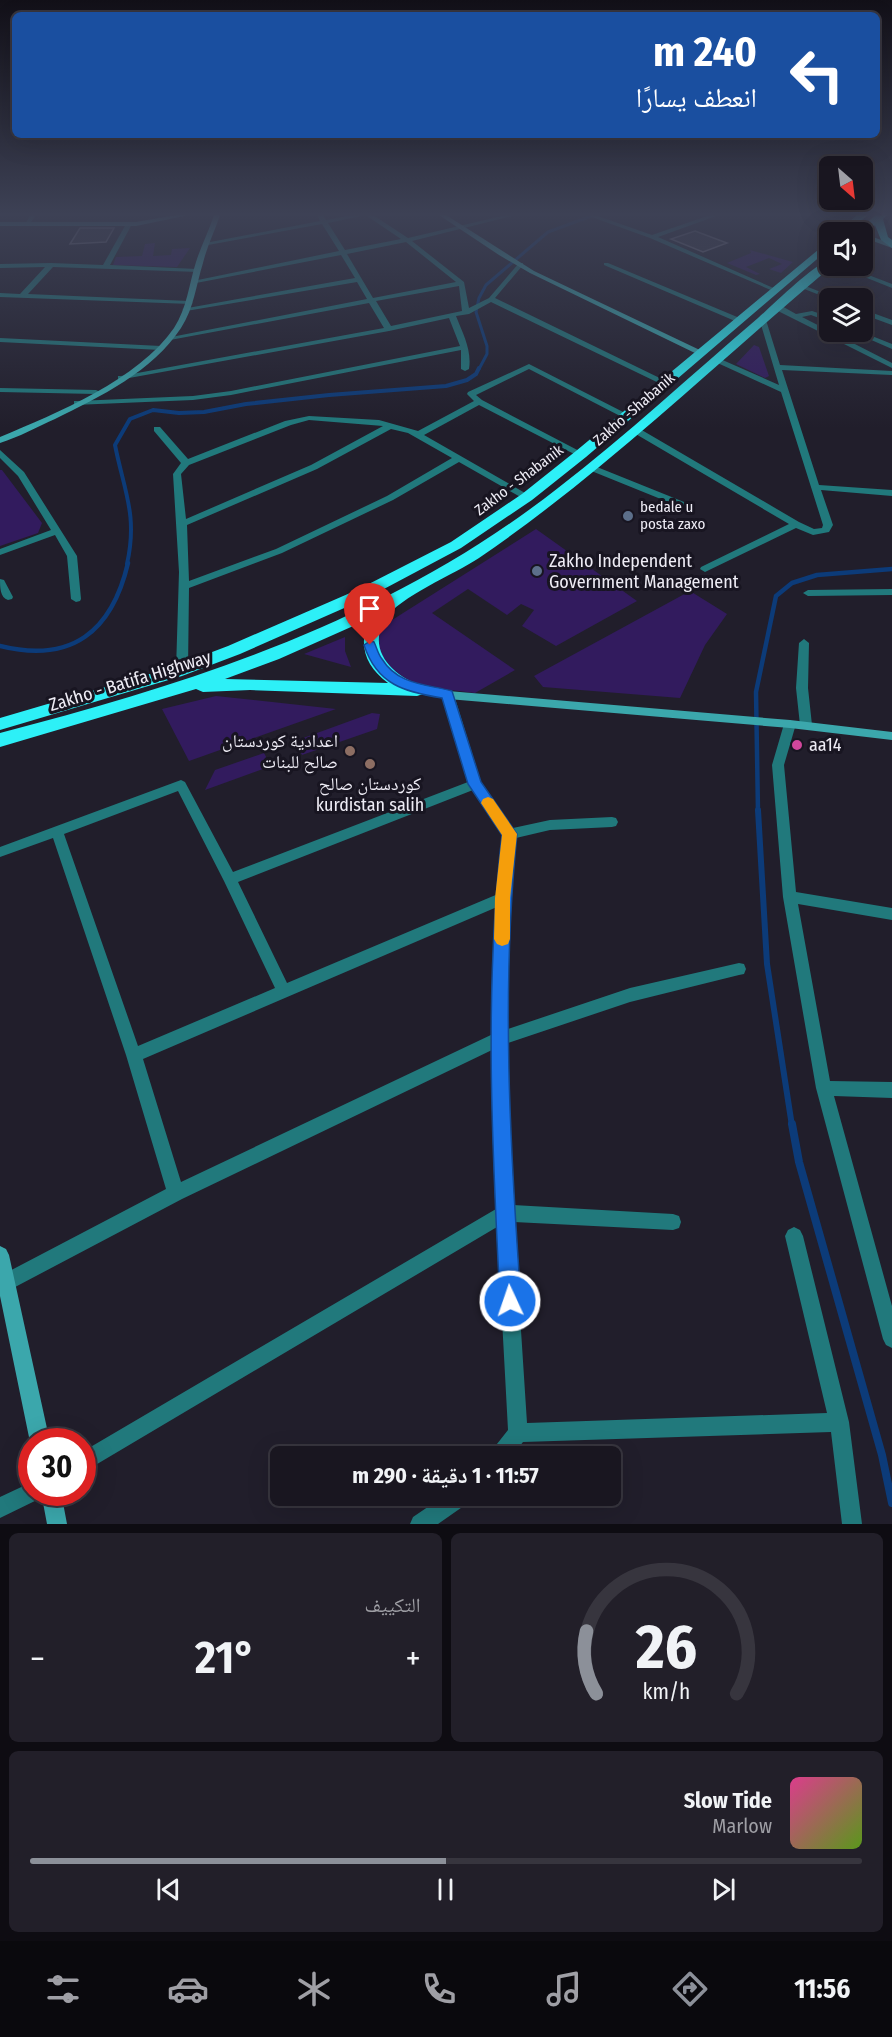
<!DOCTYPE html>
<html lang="ar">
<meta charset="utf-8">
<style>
body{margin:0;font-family:"Fira Sans Condensed","Noto Naskh Arabic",sans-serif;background:#221f29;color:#f1f3f6;direction:rtl;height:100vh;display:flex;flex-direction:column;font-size:22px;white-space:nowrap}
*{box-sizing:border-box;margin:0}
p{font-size:20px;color:#9f9fa5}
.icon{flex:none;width:33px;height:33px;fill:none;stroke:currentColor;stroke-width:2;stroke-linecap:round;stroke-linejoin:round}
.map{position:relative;height:1524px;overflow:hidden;direction:ltr}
.sheet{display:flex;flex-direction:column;gap:9px;padding:9px;background:#0e0c12;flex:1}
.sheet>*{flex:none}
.banner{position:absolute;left:12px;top:12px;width:868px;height:126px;border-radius:9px;box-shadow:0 6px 24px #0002,0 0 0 2px #37353e;direction:rtl;background:#1a4fa0;color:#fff;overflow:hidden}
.needle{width:39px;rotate:152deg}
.controls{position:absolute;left:819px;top:156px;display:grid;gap:12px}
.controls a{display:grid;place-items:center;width:54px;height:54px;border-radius:9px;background:#191620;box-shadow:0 6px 24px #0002,0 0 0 2px #37353e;font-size:30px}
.speed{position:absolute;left:18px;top:1428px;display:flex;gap:12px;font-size:30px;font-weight:700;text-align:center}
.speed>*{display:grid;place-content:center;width:78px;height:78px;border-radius:50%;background:#191620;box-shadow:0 6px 24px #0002,0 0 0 2px #37353e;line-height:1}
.speed .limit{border:9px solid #d22;background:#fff;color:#111}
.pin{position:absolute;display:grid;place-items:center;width:51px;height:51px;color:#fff;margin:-62px -26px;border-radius:50% 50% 50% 0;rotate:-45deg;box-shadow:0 0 6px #0007}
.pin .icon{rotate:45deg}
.me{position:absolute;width:66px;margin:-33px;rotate:357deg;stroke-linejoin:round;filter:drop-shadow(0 0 4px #0008)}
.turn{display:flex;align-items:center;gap:21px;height:126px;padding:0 24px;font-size:27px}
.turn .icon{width:78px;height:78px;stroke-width:2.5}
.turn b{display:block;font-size:42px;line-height:51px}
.big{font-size:45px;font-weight:700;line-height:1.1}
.sheet .widget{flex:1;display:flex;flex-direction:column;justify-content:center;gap:9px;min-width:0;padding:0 21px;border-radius:9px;background:#221f29}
.sheet .dial{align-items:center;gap:0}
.dial svg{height:156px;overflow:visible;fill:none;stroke:#37353e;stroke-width:7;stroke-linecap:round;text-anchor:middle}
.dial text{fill:#f1f3f6;stroke:none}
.song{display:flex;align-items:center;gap:18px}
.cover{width:72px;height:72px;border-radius:9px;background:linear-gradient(135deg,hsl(330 70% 55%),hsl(90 70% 35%))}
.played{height:6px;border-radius:3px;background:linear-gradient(90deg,#8c9099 50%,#37353e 50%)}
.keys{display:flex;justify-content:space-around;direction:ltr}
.heat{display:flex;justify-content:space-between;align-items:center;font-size:33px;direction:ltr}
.sheet .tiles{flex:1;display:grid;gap:9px;grid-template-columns:1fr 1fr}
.widget:last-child{grid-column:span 2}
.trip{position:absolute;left:270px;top:1446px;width:351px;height:60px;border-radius:9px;background:#191620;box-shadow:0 6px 24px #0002,0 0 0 2px #37353e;font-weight:700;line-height:60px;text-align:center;direction:rtl}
.dock{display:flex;height:96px;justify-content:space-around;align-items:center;background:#0a090d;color:#9f9fa5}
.dock .icon{width:42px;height:42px}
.dock .selected{color:#8c9099}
.dock b{font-size:27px;color:#f1f3f6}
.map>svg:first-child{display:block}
</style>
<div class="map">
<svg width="892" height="1524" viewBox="0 0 892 1524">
<rect width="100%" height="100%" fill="#211e2b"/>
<!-- green -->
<path fill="#321b5e" d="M155,243l-2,13 18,-1 1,-6 18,-1 -13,19 -64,-2 3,-8 26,-1 3,-12z
M750,250l43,12 -12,11 -12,-4 13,-5 -13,-6 -23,9 14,7 -4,1 -29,-12 24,-10z
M754,345l5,2 10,29 -4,2 -29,-14z
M0,470h2l40,53 -4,10 -38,13z
M536,529l101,72 -81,45 -34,-20 12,-16 -13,-6 -14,11 -39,-26 -36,24 83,57 -40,23 -65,-8 -27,-20 -8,-19 6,-19z
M690,591l37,23 -22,31 -25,53 -137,-11 -9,-11z
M345,637v14l6,16 -47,-13z
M216,696l120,13 -147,52 -27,-52z
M372,713l8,1 -3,15 -75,26 -7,-14z
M264,753l7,13 -66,24 10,-20z"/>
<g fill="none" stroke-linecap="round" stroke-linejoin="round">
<!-- stream-far4 -->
<path stroke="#0c3b79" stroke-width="3" d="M479,369l8,-15v-8l-11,-34 3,-14 7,-13 62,-53 46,-17"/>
<!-- stream-far3 -->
<path stroke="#0c3b79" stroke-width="4" d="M127,564c11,-49 -3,-73 -12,-119l15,-26 23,-9 26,3 25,-1 42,-8 83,-9 117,-9 21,-6 9,-6 3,-6"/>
<!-- stream-far2 -->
<path stroke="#0c3b79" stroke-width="4.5" d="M0,646c72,18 112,-15 128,-83
M758,812l-2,-120 20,-96 16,-13 25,-8 75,-6"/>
<!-- stream-far1 -->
<path stroke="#0c3b79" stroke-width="6" d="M758,810l9,154 25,162"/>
<!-- stream -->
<path stroke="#0c3b79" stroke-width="8" d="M792,1124l7,38 83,293 10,48"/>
</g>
<!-- building -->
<path fill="#383543" stroke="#7b7888" stroke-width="1.5" d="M80,228h34l-8,14 -36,2z
M695,231l32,12 -24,9 -32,-13z"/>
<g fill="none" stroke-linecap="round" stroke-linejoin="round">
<!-- street -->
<path fill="#21797c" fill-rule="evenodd" d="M30,215h6l-7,10h-4z
M317,215h6l3,5 27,-5h20l35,23 98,-23h10l-104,26 52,41 5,26 20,-10 30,-35h4v2l-28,33 175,85 -7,2 -172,-83 -22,12 -13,2c7,18 16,34 13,53l-4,2 -4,-2v-19l-230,45 -38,5 -119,5v-4h3l116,-5 38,-5 229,-45 -11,-28 -60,13 -271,49v-4h3l263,-48 -15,-25 -199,37 -4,-2 201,-39 -10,-17 -171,29 -4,-2 173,-31 -14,-23 -145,28 -3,-2 146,-30 -17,-27 -114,21 -3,-2 115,-22zM366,215l1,1 34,23 -56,11 -17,-27zM406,242l50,40 -83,16 -26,-44zM459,286l3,25 -71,15 -15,-25z
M586,215h9l57,20 58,-20h9l-61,22 120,53 -5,1 -123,-53z
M129,222l3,2 -22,41 87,4 2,1v2l-146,-5 -25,27 161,7 4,2 -2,1 -191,-7v-4l20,1 25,-27 -45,1v-4l51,-1 52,2 23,-41z
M604,263h4l134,56 -7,2 -131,-56z
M837,266h8l47,18v4z
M799,285h4l33,13 -6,1 -31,-12z
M774,305h6l16,9 16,-3 18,6v5l-19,-7 -9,2 90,46v5l-118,-59z
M862,309l30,11v5l-30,-11z
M759,318l7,2 14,45 112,6v4l-110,-5 37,115 73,5v6l-71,-6 12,35 -4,7 -16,3 -17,-7 -91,44 -5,-3 1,-2 88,-43 -155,-91v-4h6l159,93 15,7 8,-1 1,-3 -42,-133 -70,-32 7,-2 61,27z
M853,332h9l30,12v5z
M0,338l161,8 4,2 -4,2 -161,-8z
M529,364l102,52 -7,2 -95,-49 -53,26 6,5 103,54 -7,2 -99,-51 -55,30 108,62 -2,2h-6l-65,-37 -66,38 -111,53 -93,35 -1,82 -2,3h-8l-2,-3 3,-98 -6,-98 8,-11 -27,-32v-4h6l28,32 97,-38 24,-5 70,4 39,11 56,-30 -7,-7 1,-2zM309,420l74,6 -72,39 -125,54 -5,-45 8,-9 102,-40zM391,429l17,4 44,25 -65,38 -111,53 -87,32 -2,-56 130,-56z
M0,388l96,2 4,2 -4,2 -96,-2z
M0,450l24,22 53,84 4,43 -1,2 -4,1 -5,-3 -4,-43 -12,-21 -55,20v-6l51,-19 -33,-54 -18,-18z
M592,465l92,37 2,2 -2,2h-6l-89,-36v-4z
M0,579l4,1 9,17 -1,2 -4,1c-8,-2 -8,-13 -8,-21z
M892,589v6l-84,1 -5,-3 5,-3z
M804,639l5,4 -1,45 4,37 -6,4 -6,-4 -4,-37 3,-45z
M448,691l6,4 27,87 32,46 37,-8 62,-3 4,1 2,4 -2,4 -4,1 -62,3 -34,8 -6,70 -2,121 122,-41 109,-25 5,1 2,5 -2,5 -5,1 -109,27 -122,41 5,162 160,9 6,2 2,6 -2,6 -6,2 -159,-8 13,201 300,-10 -42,-177 3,-6 6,-3 6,3 3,6 46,186 13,102h-20l-11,-92 -308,10 -11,14h-22l3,-7 15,-19 -11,-203 -415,246v-21l414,-243 -4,-159 -310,149 -182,96v-19l166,-87 -40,-134 -73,-217 -53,19v-10l181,-67 4,2 48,90 235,-90 -26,-87zM473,790l31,45 -6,59 -211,89 -49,-101zM178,791l46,90 51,107 -137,58 -74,-212zM497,907l-4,127 -312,148 -38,-123z
M790,720l6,4 -12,41 12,127 96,16v12l-94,-16 32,177 62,1v16l-58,-2 58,210v42l-6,-3 -3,-6 -67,-251 -33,-191 -11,-132 12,-41z
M32,1482v10h10l-3,7 -39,19v-21z
M444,1496h27l-3,7 -30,21h-28l3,-7z"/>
<!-- secondary -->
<path fill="#3ba7ac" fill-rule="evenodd" d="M176,215h13l-53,11h-136v-4h136z
M214,215h6c-5,16 -13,31 -17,48 -7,22 -9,45 -22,65 -28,43 -81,69 -126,91 -18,8 -36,18 -55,24v-6c57,-24 138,-57 174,-109 13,-20 15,-44 22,-66 5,-16 13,-31 18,-47z
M439,215h7l88,56 170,81 -7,2 -167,-81 -31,-18z
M862,233l30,11v4l-30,-11z
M417,686l31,5 342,29 102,12v8l-102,-12 -342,-29 -35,-6 -2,-3 2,-3z
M0,1246l6,3 3,6 41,187h-18v3l-2,-3 -30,-146z
M41,1492h20l6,32h-20z"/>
<!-- highway -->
<path fill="#2df0f7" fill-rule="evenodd" d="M857,215h11l-21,17h-9z
M876,215h11l-4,4 5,18 4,3v8l-11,-8 -6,-15 -11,9 -8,-2z
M830,240v8l-244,209 -54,43 -71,48 -94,50 -127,56 -58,22 -182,54v-12l170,-50 58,-22 129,-56 94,-48 71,-48 54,-43z
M830,259v7h2c-117,98 -226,205 -353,292 -24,16 -80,39 -94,61 -19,32 9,58 38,67l2,4 -2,4 -6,2 -167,-6 -47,2 -7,-3 -196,58v-14c201,-52 392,-115 558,-245 69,-53 133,-113 200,-170 17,-15 53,-51 72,-59zM369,619c-11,26 -4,47 19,64l-163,-4 54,-20z"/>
</g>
<!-- sky -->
<linearGradient id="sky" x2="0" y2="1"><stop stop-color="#121018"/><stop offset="0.5" stop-color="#3d4155"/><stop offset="1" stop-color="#3d4155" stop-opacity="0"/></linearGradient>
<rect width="892" height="428" fill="url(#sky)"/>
<!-- route -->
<path fill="#1a73e8" stroke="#114b97" stroke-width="1.5" d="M370,641l4,1c3,6 4,12 8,17 16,26 44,25 70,32l29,91 36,52c-16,155 -7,313 4,467l-3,7 -8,3 -7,-3 -3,-7c-8,-154 -16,-312 2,-466l-34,-51 -26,-86c-37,-6 -65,-13 -78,-53z"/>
<!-- slow -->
<path fill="#f59e0b" d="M488,797l5,2 24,35 -7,64v41l-2,5 -6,2 -5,-2 -3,-5 1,-41 7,-63 -21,-32 2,-4z"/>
<!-- markers -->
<g fill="#5c6f8a" stroke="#181521" stroke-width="2">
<circle cx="628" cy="516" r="6"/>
<circle cx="537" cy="571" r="6"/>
</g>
<circle fill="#d1479c" stroke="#181521" stroke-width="2" cx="797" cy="745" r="6"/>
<g fill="#8d6e63" stroke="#181521" stroke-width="2">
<circle cx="350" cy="751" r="6"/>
<circle cx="370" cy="764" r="6"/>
</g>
<g text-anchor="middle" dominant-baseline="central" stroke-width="6" stroke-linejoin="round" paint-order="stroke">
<!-- far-street labels -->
<g font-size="15" fill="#eeecf5" stroke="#181521">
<text transform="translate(634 409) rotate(-41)">Zakho -Shabanik</text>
<text transform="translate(519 480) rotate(-37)">Zakho - Shabanik</text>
</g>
<!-- far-poi labels -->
<g font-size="15" fill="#eeecf5" stroke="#181521" text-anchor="start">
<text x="640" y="507">bedale u<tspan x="640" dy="17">posta zaxo</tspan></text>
</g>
<!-- poi labels -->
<g font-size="18" fill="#eeecf5" stroke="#181521" text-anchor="start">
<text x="549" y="561">Zakho Independent<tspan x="549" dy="21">Government Management</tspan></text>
<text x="338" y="741" text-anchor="end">اعدادية كوردستان<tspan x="338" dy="21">صالح للبنات</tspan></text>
<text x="809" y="745">aa14</text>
<text x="370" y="784" text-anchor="middle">كوردستان صالح<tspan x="370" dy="21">kurdistan salih</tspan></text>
</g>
<!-- street labels -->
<g font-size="18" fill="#eeecf5" stroke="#181521">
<text transform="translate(130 681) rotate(-17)">Zakho - Batifa Highway</text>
</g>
</g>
</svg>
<div class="controls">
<a><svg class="needle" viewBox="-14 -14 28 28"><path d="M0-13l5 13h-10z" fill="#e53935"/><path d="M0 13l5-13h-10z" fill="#9f9fa5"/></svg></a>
<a><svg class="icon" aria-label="sound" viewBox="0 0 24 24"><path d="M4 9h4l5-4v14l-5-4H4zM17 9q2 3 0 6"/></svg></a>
<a><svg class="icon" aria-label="layers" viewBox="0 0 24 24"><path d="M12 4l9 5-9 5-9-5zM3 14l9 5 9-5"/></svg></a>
</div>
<div class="speed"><div class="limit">30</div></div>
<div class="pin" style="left:370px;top:645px;background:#d93025"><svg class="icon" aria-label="arrive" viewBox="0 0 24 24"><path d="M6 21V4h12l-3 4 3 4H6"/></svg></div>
<svg class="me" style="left:510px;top:1301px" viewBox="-20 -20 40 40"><circle r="17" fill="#1a73e8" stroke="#fff" stroke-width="3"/><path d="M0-11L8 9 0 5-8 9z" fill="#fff"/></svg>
<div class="trip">11:57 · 1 دقيقة · 290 m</div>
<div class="banner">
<div class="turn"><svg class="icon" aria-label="left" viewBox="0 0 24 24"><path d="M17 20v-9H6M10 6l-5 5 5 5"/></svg><div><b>240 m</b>انعطف يسارًا</div></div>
</div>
</div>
<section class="sheet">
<div class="tiles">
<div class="widget dial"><svg viewBox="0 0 100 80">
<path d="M14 69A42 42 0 1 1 86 69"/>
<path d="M14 69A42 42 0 0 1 9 37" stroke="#8c9099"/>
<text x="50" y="56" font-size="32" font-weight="700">26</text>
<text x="50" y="72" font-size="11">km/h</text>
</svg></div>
<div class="widget"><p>التكييف</p>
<div class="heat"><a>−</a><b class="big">21°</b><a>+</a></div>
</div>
<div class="widget">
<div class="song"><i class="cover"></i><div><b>Slow Tide</b><p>Marlow</p></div></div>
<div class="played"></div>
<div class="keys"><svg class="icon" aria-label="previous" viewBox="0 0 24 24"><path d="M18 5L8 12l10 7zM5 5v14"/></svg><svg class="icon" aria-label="pause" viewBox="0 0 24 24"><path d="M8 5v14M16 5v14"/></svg><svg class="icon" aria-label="next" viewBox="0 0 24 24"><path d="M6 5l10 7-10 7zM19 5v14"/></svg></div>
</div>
</div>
</section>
<nav class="dock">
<b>11:56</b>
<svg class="icon selected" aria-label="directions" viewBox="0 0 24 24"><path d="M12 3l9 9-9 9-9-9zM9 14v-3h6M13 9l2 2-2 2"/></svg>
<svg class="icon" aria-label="music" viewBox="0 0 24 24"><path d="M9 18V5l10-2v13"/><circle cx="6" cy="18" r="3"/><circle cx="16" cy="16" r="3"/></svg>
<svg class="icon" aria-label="phone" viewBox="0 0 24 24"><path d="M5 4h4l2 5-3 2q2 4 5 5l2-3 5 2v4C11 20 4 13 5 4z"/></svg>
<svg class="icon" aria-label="climate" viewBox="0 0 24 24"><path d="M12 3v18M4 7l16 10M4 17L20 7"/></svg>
<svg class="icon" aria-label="car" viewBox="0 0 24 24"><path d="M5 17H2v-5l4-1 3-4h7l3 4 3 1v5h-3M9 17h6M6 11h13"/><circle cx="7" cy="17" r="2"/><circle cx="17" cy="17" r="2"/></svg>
<svg class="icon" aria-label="filters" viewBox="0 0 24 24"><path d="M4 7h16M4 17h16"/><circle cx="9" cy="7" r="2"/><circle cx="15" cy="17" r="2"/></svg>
</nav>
